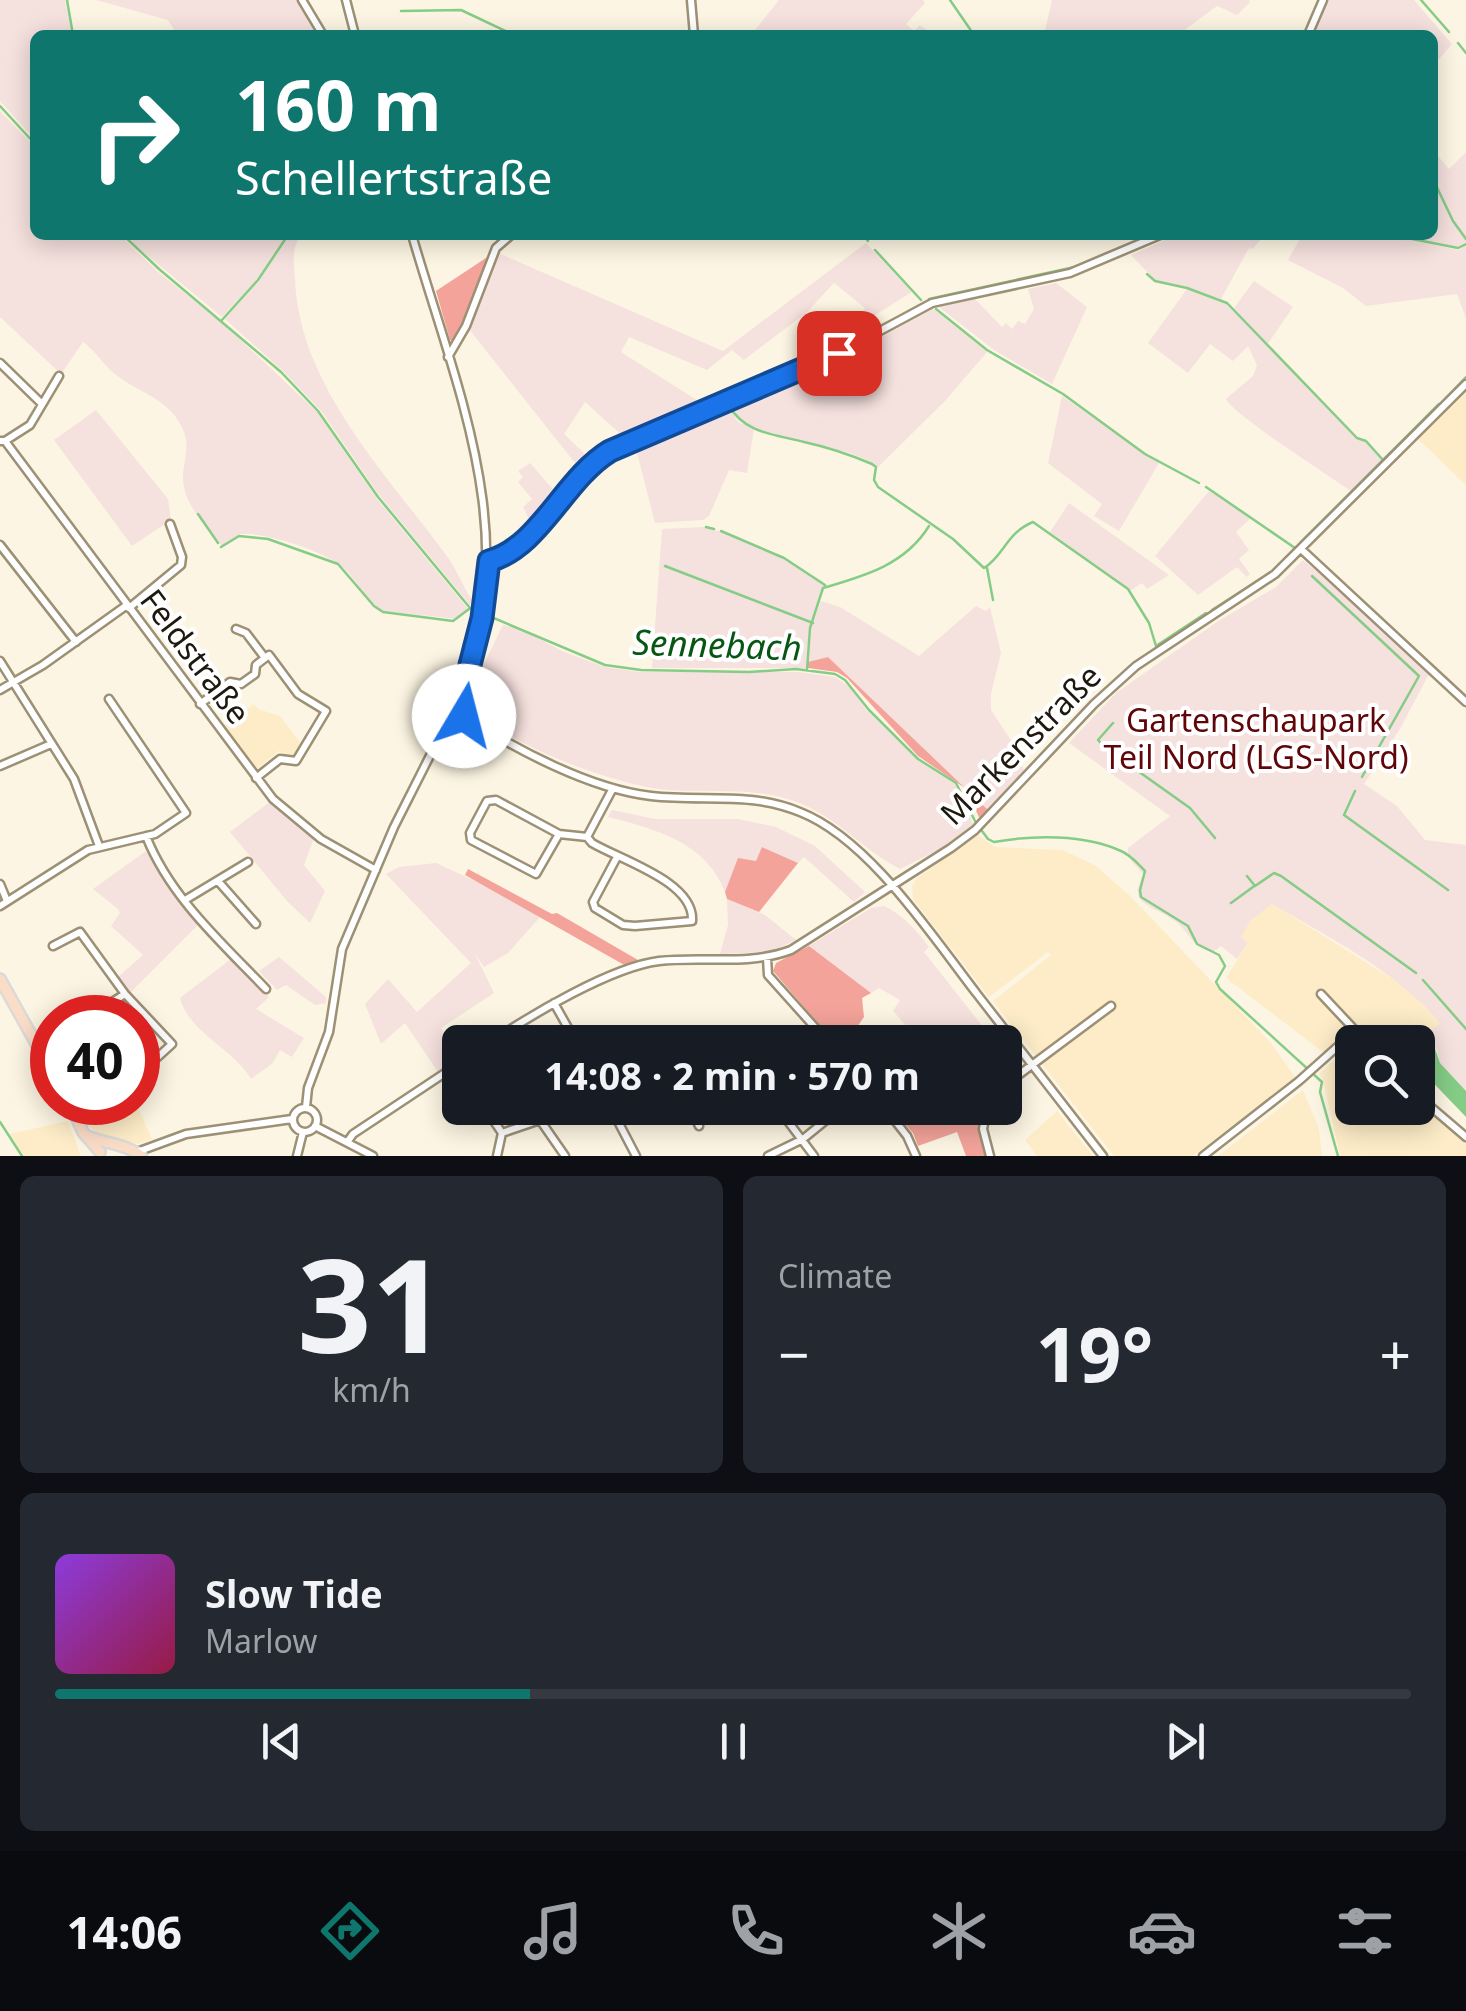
<!DOCTYPE html>
<meta charset="utf-8">
<style>
body{margin:0;font-family:"Noto Sans",sans-serif;background:#242831;color:#f1f3f6;height:100vh;display:flex;flex-direction:column;font-size:38px;white-space:nowrap}
*{box-sizing:border-box;margin:0}
p{font-size:32px;color:#9ea1a6}
.icon{flex:none;width:55px;height:55px;fill:none;stroke:currentColor;stroke-width:2;stroke-linecap:round;stroke-linejoin:round}
.map{position:relative;height:1156px;overflow:hidden}
.side{display:flex;flex-direction:column;gap:20px;padding:20px;background:#0d0f14;flex:1}
.side>*{flex:none}
.banner{position:absolute;left:30px;top:30px;width:1408px;height:210px;border-radius:15px;box-shadow:0 5px 25px #0003;background:#0f766e;color:#fff;overflow:hidden}
.controls{position:absolute;left:1335px;top:1025px;display:grid;gap:20px}
.controls a{display:grid;place-items:center;width:100px;height:100px;border-radius:15px;background:#171b24;box-shadow:0 5px 25px #0003;font-size:50px}
.speed{position:absolute;left:30px;top:995px;display:flex;gap:20px;font-size:50px;font-weight:700;text-align:center}
.speed>*{display:grid;place-content:center;width:130px;height:130px;border-radius:50%;background:#171b24;box-shadow:0 5px 25px #0003;line-height:1}
.speed .limit{border:15px solid #d22;background:#fff;color:#111}
.pin{position:absolute;display:grid;place-items:center;width:85px;height:85px;color:#fff;margin:-42px;border-radius:20px;box-shadow:0 5px 15px #0006}
.me{position:absolute;width:110px;margin:-55px;rotate:8deg;stroke-linejoin:round;filter:drop-shadow(0 0 8px #0008)}
.turn{display:flex;align-items:center;gap:35px;height:210px;padding:0 40px;font-size:45px}
.turn .icon{width:130px;height:130px;stroke-width:2.5}
.turn b{display:block;font-size:70px;line-height:85px}
.big{font-size:75px;font-weight:700;line-height:1.1}
.side .tile{flex:1;display:flex;flex-direction:column;justify-content:center;gap:15px;min-width:0;padding:0 35px;border-radius:15px;background:#242831}
.side .dial{align-items:center;gap:0}
.dial b{font-size:130px;line-height:1}
.song{display:flex;align-items:center;gap:30px}
.cover{width:120px;height:120px;border-radius:15px;background:linear-gradient(135deg,hsl(270 70% 55%),hsl(340 70% 35%))}
.played{height:10px;border-radius:5px;background:linear-gradient(90deg,#0f766e 35%,#363941 35%)}
.keys{display:flex;justify-content:space-around;direction:ltr}
.heat{display:flex;justify-content:space-between;align-items:center;font-size:55px;direction:ltr}
.side .tiles{flex:1;display:grid;gap:20px;grid-template-columns:1fr 1fr}
.tile:last-child{grid-column:span 2}
.trip{position:absolute;left:442px;top:1025px;width:580px;height:100px;border-radius:15px;background:#171b24;box-shadow:0 5px 25px #0003;font-weight:700;line-height:100px;text-align:center}
.tab-bar{display:flex;height:160px;justify-content:space-around;align-items:center;background:#090b0e;color:#9ea1a6}
.tab-bar .icon{width:70px;height:70px}
.tab-bar .on{color:#0f766e}
.tab-bar b{font-size:45px;color:#f1f3f6}
.map>svg:first-child{display:block}
</style>
<div class="map">
<svg width="1466" height="1156" viewBox="0 0 1466 1156">
<rect width="100%" height="100%" fill="#fdf5e3"/>
<!-- built -->
<path fill="#fdecc7" d="M1466,392v93l-48,-46z
M254,704l4,5 22,7 22,29 -5,9 -8,3 -10,-6 -22,18 -33,-43z
M978,835l17,12 68,3 33,16 33,29 142,148 24,34 -102,79h-79l-121,-155 58,-46 -3,-3 -59,45 -76,-98 -1,-13 5,-8z
M1271,903l133,83 37,37 -23,20 -44,-1 -18,-18 -32,29 -98,-75 22,-35 -8,-6 11,-17z
M1352,1044v64h66v-19l48,42v25h-126l-17,-76 -4,-6z
M1303,1090l16,39 3,27h-104z
M76,1103h60l16,36 -15,5 -39,-10 -13,-12z
M1057,1111l36,45h-56l-12,-16z
M68,1121l13,35h-57l-15,-22z"/>
<!-- green -->
<path fill="#f5e1de" d="M0,0h65l7,35h-37v105l-35,-39z
M96,0h202l21,35h-142l-9,-15z
M779,0h144l2,3 -19,21 8,7 6,-6 11,8 -180,2z
M1052,0h197l1,2 -13,13 -20,-9 -39,29h-134z
M1329,0h85l38,44 -19,22 -1,-31h-118z
M0,111l35,36v88h85l37,36 71,57 89,84 60,87 91,110 -10,10 -74,-8c-17,-9 -25,-27 -38,-41 -18,-18 -81,-38 -106,-36l-18,12c-16,-20 -41,-44 -39,-72 1,-13 6,-26 2,-39 -12,-36 -43,-40 -69,-60 -12,-9 -20,-24 -33,-33l-22,32 -61,-57z
M1433,150l16,19 17,-17v90l-9,5 -59,-12h34z
M137,235h150l-30,44 -35,38 -91,-75z
M289,235h12c-10,14 -7,28 -6,44 4,108 94,197 154,280 9,13 14,28 23,41l-2,5 -91,-110 -57,-83 -39,-41 -58,-52 34,-38z
M1176,235h88l-11,14 -4,-1 -28,51 -34,-12 -32,-7 -24,-25z
M1302,235h86l70,15 8,-5v73l-9,-24 -91,12 -23,-18 -55,-28z
M866,243l46,49 -45,28 -6,-5 4,-7 -31,-25 -28,30 -62,47 -12,-10 -25,20 -78,-33 -8,15 82,52 -78,34 -40,-36 -21,32 25,24 -10,10 -111,-140 30,-75 225,98z
M1254,281l39,26 -26,38 -33,-37z
M1056,283l31,24 -35,77 -58,-34 -55,-43 36,-8 27,28 4,-4 6,6 6,-8 7,3 9,-15 -6,-20z
M1187,289l39,15 130,134 10,3 16,19 -31,31c-26,-18 -117,-76 -125,-92l27,-23 4,-11 -9,-19 -15,15 -23,-17 -22,29 -40,-30z
M933,309l54,43 -42,49 -67,66c-43,-31 -120,-17 -149,-62l126,-54z
M1062,396l97,67 -40,68 -25,-15 8,-12 -54,-41z
M728,406l10,16 16,7 -7,44 -18,-3 -20,46 -6,4 -48,3 -20,-78z
M96,410l72,89 3,21 -39,26 -78,-106z
M530,463l27,31 -26,29 -8,-16 9,-8 -14,-17 5,-5 -5,-6z
M1209,491l42,27 -15,14 13,18 -10,9 11,15 -3,3 -10,-10 -39,28 -43,-39z
M1069,503l100,72 -22,14 -5,-6 -12,8 -80,-59z
M704,527c46,12 82,32 122,58l-4,3 -13,39 -3,41h-154l10,-139z
M1303,560l57,48 69,66 -28,53 -37,57 33,22 28,34 41,5v246l-26,-28 -3,-14 -13,-3 -6,8v-11l22,-20c-45,-53 -109,-84 -168,-119l-21,16 -10,17 7,6 -11,16 -16,-13 -8,6c-23,-4 -22,-21 -41,-33 -9,-7 -28,-12 -33,-22 -4,-8 2,-16 4,-23l-15,-17v-9l42,-32 -101,-73 47,-50 101,-71 59,-35z
M821,601l19,6 79,49 57,-50 10,5 4,-4 11,46 -10,41v16l23,35 10,25 -36,40 -160,-153 -20,5 3,-34z
M503,625l18,4 41,22 43,16 35,5h158l37,5 16,11 16,23 50,49 39,25 17,39 -31,24 -42,21c-39,-20 -65,-55 -109,-69 -41,-13 -80,-7 -122,-10 -48,-3 -164,-45 -195,-81l-2,-21z
M271,801l43,37 -10,27 21,26 -15,32 -23,-22 -57,-69z
M612,810l43,9h83l38,8 39,19 50,46 -11,10 -50,-45 -6,6 -35,-16 -7,14 -18,-2 -13,33c-19,-50 -70,-63 -117,-75z
M146,851l28,44 25,29 -69,69 -12,-16 25,-22 -32,-29 9,-13 -2,-4 -25,-20z
M436,863l63,29 42,24 -33,37 -24,14 -9,-13 19,39 -53,35 17,31 -20,13 -33,-49 -24,21 -16,-40 23,-25 29,33 54,-49 -85,-89 13,-7z
M727,899l38,16 31,25 -26,12 -50,2 8,-29z
M884,906c18,8 33,25 45,41l-5,5 71,90h-75l-27,-31 7,-11 -21,-12 -8,5 -62,-47 62,-38z
M279,957l47,40v6l-11,2 -29,-20 -9,5 -18,-19z
M231,959l38,38 -13,12 48,29 -12,19 -12,-7 -8,14 -21,15c-17,-30 -62,-46 -71,-81z"/>
<!-- forest -->
<path fill="#f3a399" d="M489,256l-27,70 -8,14h-4l-14,-49z
M828,657l160,153 -8,9 -15,-31 -47,-32 -71,-78 -10,-6 -29,-4v-6z
M762,847l36,16 -39,49 -32,-13 -2,-7 13,-34 18,3z
M468,869l84,45 5,-1 81,47 -10,7 -9,-5 -154,-87z
M809,946l62,47 -9,5 2,19 -9,13 6,4 -6,8h-21l-61,-71 3,-8z
M891,1108h90l-3,18 7,30h-19l-9,-24 -39,14 -5,-13z"/>
<!-- water -->
<path fill="#85cc86" d="M1433,1043l7,20 26,28v26l-48,-50c-1,-14 1,-20 15,-24z"/>
<g fill="none" stroke-linecap="round" stroke-linejoin="round">
<!-- stream -->
<path stroke="#85cc86" stroke-width="2.5" d="M67,0l6,35
M950,0l22,32
M1421,0l28,32
M401,11l60,-1 53,25
M1458,43l8,10
M0,106l35,38
M1432,177l21,44 13,18
M123,235l36,34 122,103 37,39 60,86 92,111 135,57 36,5 108,2 47,-3 39,5 10,6 24,30 49,49 38,24 20,40 12,16 6,3c39,-7 90,-8 127,9 10,4 17,13 24,20l-5,19 1,7 47,29 9,18 22,11 6,11 -9,16 4,7 102,93 -2,10 18,64
M863,235l5,6
M1297,235h3
M1392,235l66,13 8,-4
M1119,249l32,-14
M875,250l46,50
M1147,274l8,7 32,7 40,15 130,135 9,3 17,19
M929,299l150,-33
M936,309l51,41 76,44 82,60 54,29
M222,320l36,-40 30,-45
M1446,398l20,-21
M729,406c17,28 45,28 75,36 23,5 47,13 68,22l4,3 -2,13 4,7 75,52 31,29c20,-12 22,-35 49,-46l95,67 21,34 7,23 50,-33
M1206,487l89,61
M198,514l20,29
M706,527l8,2
M721,531l63,27 41,27
M1301,542l138,-138
M221,547l18,-11 29,3 70,25 36,42 9,6 70,9 16,-12
M665,566l148,57
M987,568l6,32
M1274,570l22,-23
M1312,576l107,100 -57,101
M1212,610l59,-38
M807,670l3,-42 13,-40c41,-12 82,-23 106,-62
M1110,753l-12,-13 15,-17
M1121,759l69,49 25,30
M1355,791l-11,24 104,75
M1247,876l8,10 19,-13 7,3 135,97
M1231,903l22,-16
M1423,980l43,49
M0,1122l22,34"/>
<!-- minor casing -->
<g stroke="#9c9075" stroke-width="11">
<path id="minor" d="M302,0l21,35
M346,0l9,35
M691,0l3,35
M1308,35l15,-35
M412,235c46,159 111,300 49,465
M448,357l18,-31 30,-78 15,-13
M0,363l42,41
M0,441h5l268,358 48,40 55,31
M5,441l25,-16 29,-49
M0,545l76,97
M1301,549l165,153
M489,561c51,-14 75,-82 121,-110l229,-98 93,-50 138,-30 90,-38
M129,608l52,-43 1,-8 -12,-33
M236,629l10,4 19,25
M0,661l74,118 25,67
M0,690l43,-25 84,-60
M200,704l30,-22 11,2 14,-10 1,-9 13,-10 29,39 28,17 -30,50 -16,-2 -24,19
M464,716c51,33 126,73 187,80 53,6 98,-5 149,16 69,27 132,124 177,182 42,54 84,108 126,162
M447,722l-5,-4 -3,-11 18,-17 9,-17
M447,722l13,-1c6,-7 6,-13 1,-21
M0,766l51,-22
M559,834l-23,40 -65,-34 -1,-7 17,-32 9,-1 63,34 28,3
M146,836c24,61 76,107 120,153
M587,837l5,6c29,17 103,39 100,78l-57,5 -12,-1 -28,-17 -2,-6 24,-45
M587,837l26,-49
M218,881l38,43
M0,884l7,17
M185,900l63,-38
M0,906l88,-56 67,-16 31,-21 -77,-114
M53,946l27,-14 45,62 47,50 -34,31
M767,958l1,17 60,67
M1321,994l45,48
M554,1003l22,39
M87,1018l38,-24
M491,1042c40,-27 120,-75 168,-81 44,-5 90,5 132,-11l160,-102 24,-18 119,-126 42,-38 139,-92 191,-190
M37,1045l15,-9
M1005,1085l106,-79
M1418,1096l48,41
M306,1107l2,-19 21,-56 13,-83 52,-122 53,-105
M293 1120a12 12 0 1 1 24 0a12 12 0 1 1-24 0Z
M485,1108l17,25 -5,23
M611,1108l25,48
M690,1108l9,18
M778,1108l36,48
M885,1108l22,28 9,20
M987,1108l-4,21 7,27
M540,1120l10,-12
M315,1126l58,30
M502,1133l38,-13 25,36
M348,1141l5,-7 107,-71
M137,1152l49,-18 106,-15
M297,1156l6,-24
M768,1156l35,-17 38,-31
M1203,1156l96,-75 56,-50"/>
</g>
<!-- major casing -->
<g stroke="#dbdad8" stroke-width="14">
<path id="major" d="M0,979l52,93
M69,1102l14,30 17,20
M85,1135c19,9 40,8 56,21"/>
</g>
<!-- minor -->
<use href="#minor" stroke="#fff" stroke-width="6"/>
<!-- major -->
<use href="#major" stroke="#fbddc7" stroke-width="9"/>
</g>
<g fill="none" stroke-linecap="round" stroke-linejoin="round">
<!-- route casing -->
<g stroke="#114b97" stroke-width="25">
<path id="route" d="M464,716l2,-8 -5,-8 21,-82 7,-57c51,-14 75,-82 121,-110l229,-98"/>
</g>
<!-- route -->
<use href="#route" stroke="#1a73e8" stroke-width="18"/>
</g>
<g text-anchor="middle" dominant-baseline="central" stroke-width="8" stroke-linejoin="round" paint-order="stroke">
<!-- street labels -->
<g font-size="32" fill="#1e190e" stroke="#fff">
<text transform="translate(196 656) rotate(53)">Feldstraße</text>
<text transform="translate(1020 744) rotate(-45)">Markenstraße</text>
</g>
<!-- park labels -->
<g font-size="32" fill="#600508" stroke="#fff">
<text x="1256" y="719">Gartenschaupark<tspan x="1256" dy="37">Teil Nord (LGS-Nord)</tspan></text>
</g>
<!-- water labels -->
<g font-size="35" font-style="italic" fill="#085614" stroke="#fff">
<text transform="translate(717 644) rotate(2)">Sennebach</text>
</g>
</g>
</svg>
<div class="controls">
<a><svg class="icon" aria-label="search" viewBox="0 0 24 24"><circle cx="10" cy="10" r="6"/><path d="M15 15l6 6"/></svg></a>
</div>
<div class="speed"><div class="limit">40</div></div>
<div class="pin" style="left:839px;top:353px;background:#d93025"><svg class="icon" aria-label="arrive" viewBox="0 0 24 24"><path d="M6 21V4h12l-3 4 3 4H6"/></svg></div>
<svg class="me" style="left:464px;top:716px" viewBox="-20 -20 40 40"><circle r="19" fill="#fff"/><path d="M0-13L10 11 0 6-10 11z" fill="#1a73e8"/></svg>
<div class="trip">14:08 · 2 min · 570 m</div>
<div class="banner">
<div class="turn"><svg class="icon" aria-label="right" viewBox="0 0 24 24"><path d="M7 20v-9h11M14 6l5 5-5 5"/></svg><div><b>160 m</b>Schellertstraße</div></div>
</div>
</div>
<section class="side">
<div class="tiles">
<div class="tile dial"><b>31</b><p>km/h</p></div>
<div class="tile"><p>Climate</p>
<div class="heat"><a>−</a><b class="big">19°</b><a>+</a></div>
</div>
<div class="tile">
<div class="song"><i class="cover"></i><div><b>Slow Tide</b><p>Marlow</p></div></div>
<div class="played"></div>
<div class="keys"><svg class="icon" aria-label="previous" viewBox="0 0 24 24"><path d="M18 5L8 12l10 7zM5 5v14"/></svg><svg class="icon" aria-label="pause" viewBox="0 0 24 24"><path d="M8 5v14M16 5v14"/></svg><svg class="icon" aria-label="next" viewBox="0 0 24 24"><path d="M6 5l10 7-10 7zM19 5v14"/></svg></div>
</div>
</div>
</section>
<nav class="tab-bar">
<b>14:06</b>
<svg class="icon on" aria-label="directions" viewBox="0 0 24 24"><path d="M12 3l9 9-9 9-9-9zM9 14v-3h6M13 9l2 2-2 2"/></svg>
<svg class="icon" aria-label="music" viewBox="0 0 24 24"><path d="M9 18V5l10-2v13"/><circle cx="6" cy="18" r="3"/><circle cx="16" cy="16" r="3"/></svg>
<svg class="icon" aria-label="phone" viewBox="0 0 24 24"><path d="M5 4h4l2 5-3 2q2 4 5 5l2-3 5 2v4C11 20 4 13 5 4z"/></svg>
<svg class="icon" aria-label="climate" viewBox="0 0 24 24"><path d="M12 3v18M4 7l16 10M4 17L20 7"/></svg>
<svg class="icon" aria-label="car" viewBox="0 0 24 24"><path d="M5 17H2v-5l4-1 3-4h7l3 4 3 1v5h-3M9 17h6M6 11h13"/><circle cx="7" cy="17" r="2"/><circle cx="17" cy="17" r="2"/></svg>
<svg class="icon" aria-label="filters" viewBox="0 0 24 24"><path d="M4 7h16M4 17h16"/><circle cx="9" cy="7" r="2"/><circle cx="15" cy="17" r="2"/></svg>
</nav>
